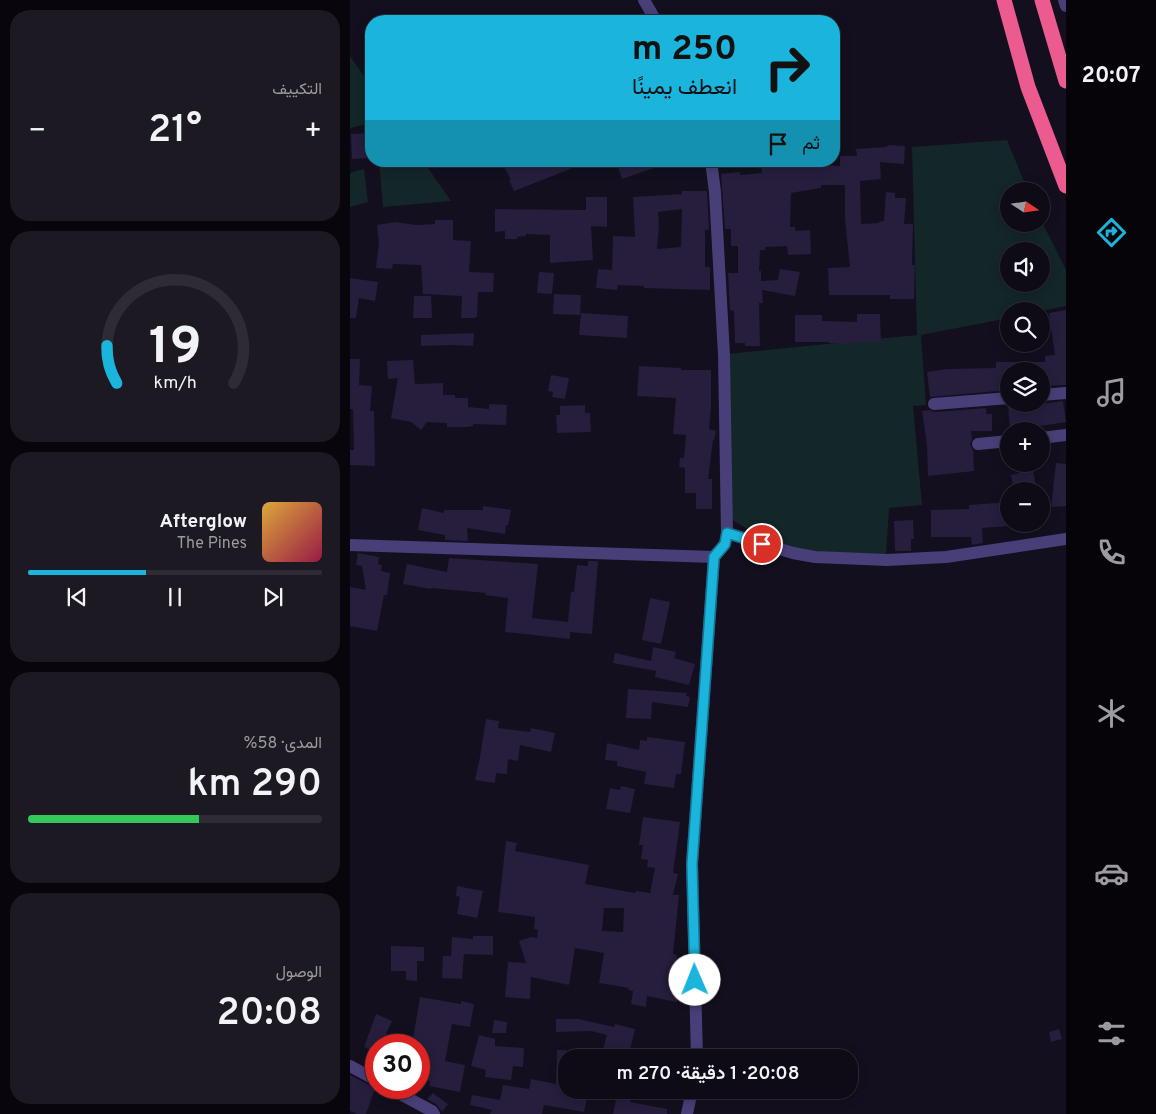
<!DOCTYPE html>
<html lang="ar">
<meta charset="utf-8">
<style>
body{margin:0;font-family:Overpass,Vazirmatn,sans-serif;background:#1c1923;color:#f1f3f6;direction:rtl;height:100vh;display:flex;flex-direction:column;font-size:19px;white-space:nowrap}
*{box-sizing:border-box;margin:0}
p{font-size:16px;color:#9b9ba1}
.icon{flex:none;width:28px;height:28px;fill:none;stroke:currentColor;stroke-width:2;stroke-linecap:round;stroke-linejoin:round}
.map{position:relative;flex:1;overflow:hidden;direction:ltr}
.side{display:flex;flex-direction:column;gap:10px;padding:10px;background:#08060c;width:350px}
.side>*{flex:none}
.hud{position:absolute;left:15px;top:15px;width:475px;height:152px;border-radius:20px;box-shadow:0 2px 12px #0003,0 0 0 1px #2e2b35;direction:rtl;background:#1ab4dd;color:#111;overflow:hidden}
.needle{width:32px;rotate:103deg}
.tools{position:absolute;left:650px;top:182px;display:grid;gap:10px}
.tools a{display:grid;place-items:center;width:50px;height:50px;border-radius:50%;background:#0e0b16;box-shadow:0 2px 12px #0003,0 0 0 1px #2e2b35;font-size:25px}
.speed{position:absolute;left:15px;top:1034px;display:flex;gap:10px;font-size:25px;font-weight:700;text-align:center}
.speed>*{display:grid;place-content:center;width:65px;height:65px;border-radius:50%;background:#0e0b16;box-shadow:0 2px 12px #0003,0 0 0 1px #2e2b35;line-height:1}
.speed .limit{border:8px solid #d22;background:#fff;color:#111}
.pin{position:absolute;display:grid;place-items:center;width:42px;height:42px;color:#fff;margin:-21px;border:2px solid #fff;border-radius:50%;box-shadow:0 1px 5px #0007}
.me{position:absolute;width:55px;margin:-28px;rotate:359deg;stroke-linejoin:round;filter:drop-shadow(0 0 4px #0008)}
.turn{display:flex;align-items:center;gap:18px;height:105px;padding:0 20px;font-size:22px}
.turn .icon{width:65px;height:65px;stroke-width:2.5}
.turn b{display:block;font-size:35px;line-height:42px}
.then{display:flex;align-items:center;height:48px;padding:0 20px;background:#0003;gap:10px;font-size:19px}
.big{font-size:38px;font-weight:600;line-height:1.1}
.side .card{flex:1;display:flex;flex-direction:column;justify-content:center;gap:8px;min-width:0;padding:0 18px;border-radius:20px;background:#1c1923}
.side .dial{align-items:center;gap:0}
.dial svg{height:130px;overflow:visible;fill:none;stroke:#2e2b35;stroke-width:7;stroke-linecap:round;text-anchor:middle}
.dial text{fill:#f1f3f6;stroke:none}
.song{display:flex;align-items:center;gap:15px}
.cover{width:60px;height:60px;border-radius:8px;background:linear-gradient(135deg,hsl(40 70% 55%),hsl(340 70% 35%))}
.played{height:5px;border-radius:2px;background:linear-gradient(90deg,#1ab4dd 40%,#2e2b35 40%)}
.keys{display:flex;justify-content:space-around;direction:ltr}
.heat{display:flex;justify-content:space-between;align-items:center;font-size:28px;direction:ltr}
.charge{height:8px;border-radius:4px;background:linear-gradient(90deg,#34c759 58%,#2e2b35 0)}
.trip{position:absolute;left:208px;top:1049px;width:300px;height:50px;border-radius:20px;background:#0e0b16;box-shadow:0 2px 12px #0003,0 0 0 1px #2e2b35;font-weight:600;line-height:50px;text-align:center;direction:rtl}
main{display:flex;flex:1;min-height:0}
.dock{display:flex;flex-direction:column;width:90px;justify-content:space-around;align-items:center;background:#060409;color:#9b9ba1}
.dock .icon{width:35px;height:35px}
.dock .current{color:#1ab4dd}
.dock b{font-size:22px;color:#f1f3f6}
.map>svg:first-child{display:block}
</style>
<main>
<nav class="dock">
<b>20:07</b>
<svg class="icon current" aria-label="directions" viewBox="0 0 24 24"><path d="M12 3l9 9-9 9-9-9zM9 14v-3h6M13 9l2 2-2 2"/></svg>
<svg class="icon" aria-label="music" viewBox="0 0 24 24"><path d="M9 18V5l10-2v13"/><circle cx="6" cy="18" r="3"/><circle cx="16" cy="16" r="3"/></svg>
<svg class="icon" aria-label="phone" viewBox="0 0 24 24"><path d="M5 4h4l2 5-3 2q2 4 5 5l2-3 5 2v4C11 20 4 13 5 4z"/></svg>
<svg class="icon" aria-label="climate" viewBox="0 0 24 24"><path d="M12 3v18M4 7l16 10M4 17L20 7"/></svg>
<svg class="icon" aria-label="car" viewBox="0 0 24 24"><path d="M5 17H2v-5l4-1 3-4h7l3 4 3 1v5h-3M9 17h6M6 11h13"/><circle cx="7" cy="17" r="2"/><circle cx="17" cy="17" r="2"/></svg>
<svg class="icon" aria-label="filters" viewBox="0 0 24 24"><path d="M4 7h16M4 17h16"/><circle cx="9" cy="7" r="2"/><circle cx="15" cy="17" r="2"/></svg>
</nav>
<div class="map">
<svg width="716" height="1114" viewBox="0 0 716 1114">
<rect width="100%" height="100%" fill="#130f1e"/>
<!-- green -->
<path fill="#132628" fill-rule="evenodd" d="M0,56l21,30v37l-21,5z
M657,140l21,51h-19v33h32v-4l25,50v36l-25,5h-32v7l-88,17 5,70 -13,1 9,99 -33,3 -3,47c-32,-2 -65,-2 -96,-8 -18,-4 -44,-18 -59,-28l-4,-165 190,-19 -5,-188zM659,251h32v33h-32z
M29,161h44l28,40 -68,6z
M14,169l4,33 -18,5v-34z"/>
<!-- building -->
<path fill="#271d3d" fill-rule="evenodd" d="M21,133v25l-19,1 -1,-25z
M538,145l17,1 -1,18 -24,-2 1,17 -21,2 1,43 18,-1v-1l5,-1 2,-29 9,1v5h11l-2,26h9l-1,41h3l-1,34h-24v-4h-61l-1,-27 22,-1 -5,-48v-34h-24v3l-30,5 -1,34h5v4l15,-1 1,24 -23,1 -1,-9 -22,1v3h-5l-1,21h2v10l17,-1 2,-11 20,3 -5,24 -33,-6 1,13h-4l1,43h-15v-3h-10l-1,-32 -4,-1 -2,-37h10v-27h-7v-17h-6l-4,-55 19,-2v3l22,-2 -1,-10 23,-2v3l34,-3 1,4 21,1v-10h17l-1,-7 31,-2z
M160,161h78v1l-74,29 -5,-11h2l-8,-16z
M266,161h52v2l-46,16z
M332,191h25l2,39h-4v37h5v23l-66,-2v-2l-26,-1 -1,5 -21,-2 2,-19 14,1 1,-34 22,1 -2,-40 49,-3zM332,209l-1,38 -24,2 2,-23 -1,-14z
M236,197h21v30l-16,-1 2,34 -43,3v-28l-24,-1v2l-9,1v2h-12v-8l-10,1v-23l91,1z
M85,220h18v20l18,1 -2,31 25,1 -1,19h-15l-1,25h-2v1h-14l1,-22 -39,-2 -2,-29 -28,-1 -1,5 -16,-1 3,-25 -2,-18 18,-3 21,3 19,-1z
M189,272l15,1 -2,21 -15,-1z
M0,278l28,4 -3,19 -16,-3 -3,20h-6z
M204,294l27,1 -1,20 -27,-1z
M64,296h17l1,22h-19z
M716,310v75l-20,1 -1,-15h-36v19l-79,7 -3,-25 20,-3 49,-1v-6h49v-6l10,-1 -6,-42z
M231,313l47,3 -1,22 -48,-3z
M507,314h23l1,28h-30v2l-22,-1v-1h-34v-27h27v6l35,1z
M124,333l-1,13 -23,-1 -29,1v-11z
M0,359h10l-1,26 13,1 -2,25h4l1,55 -25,-1v-15h4l-1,-41h-3z
M63,360l2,24 28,-1v12h12v3h13v9l21,2v-5l18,1 -1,20 -33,-1v2l-5,1h-21v-4l-20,-1 -6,8 -10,-8 -20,-4 7,-40 -10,1 -1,-18z
M289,366l42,2v2h30v38l-2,21 7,2 -2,9h-1l-5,39h4v30h-16v-16h-11v-25l-6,-1 1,-9h4l2,-23 -13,-1 3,-36 -39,-2z
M201,375l18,3 -4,21 -13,-2 1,-5 -5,-1z
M713,401l3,21 -32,5v-3l-24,3 -2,-21 6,-2h27z
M235,405v8h5l1,19 -34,1 -1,-18h4v-9z
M636,408v6h6v17h-21l1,8 -2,5 3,6 1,21 -46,5 -1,-31 -5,-34 7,-1 6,2z
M706,463l10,1v42l-15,1z
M683,470l3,17 -22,4 -3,-16z
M659,502v24l-27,2 1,15 -11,2 -1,-8h-40v-27l38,-1v-4z
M133,506l28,4 -3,15h-2l-1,9 -38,-6 1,13 -23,-1v-5l-27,-5 4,-22 22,5v-3h39z
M563,520l1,19h-3v12h-16l-1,-30z
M8,553l21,4 -1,7 4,1 -1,6 9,2 -3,22h-3l-7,36 -27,-5v-39l16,3 -4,-24 -6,-1z
M99,558l89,6 -6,54 36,4 3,-30h3l3,-27 11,1v-5h10l-6,73 -22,-2v7l-65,-7 3,-34 -23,-3 1,-2 -55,-5v1l-28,-5 4,-20 40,8z
M300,598l20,4 -9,42 -19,-4z
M303,647l23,5 -2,6 21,6 -6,21 -34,-8 1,-6 -43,-8 2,-10 36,8z
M278,689l59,4 -1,3 4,1 -2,10 -36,-5 -1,17 -25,-1z
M136,719l13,2 -1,7 32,4 1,-4 24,5 -4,19 -31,-7 -2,16 -10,-2 -1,15 -11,-1 -1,10 -20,-3 5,-23z
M297,737l38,5 -4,32h-5l-2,14 -30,-4 2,-12 -29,-6v-5l-12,-1 2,-17 32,7 1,-10 7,1z
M271,786l14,3 -5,24 -24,-4 4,-21 10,2z
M293,817l37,5 -7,51 5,1 -5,21h6l-6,59 4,1 -2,34 5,1 -3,12 -30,-6 -1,11 -15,-3 2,-13 -5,-1 1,-2 -30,-5 5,-30 -29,-5 -6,37 -38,-8 -1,22 -25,-2 3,-35 18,1 -7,-22 12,-4 6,1 1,-8 -4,-1 1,-12 -37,-5 8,-71 11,2 -2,8 74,14 -4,19 50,9 1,-2 14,2 5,-25 -8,-1 1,-7 -7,-1 2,-14h-4zM254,908h20l-1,24 -21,-1z
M107,886l26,5 -6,27 -20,-4 3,-17 -4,-1z
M123,936h20v19l-29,-1 -2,25 -20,-1 1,-22h8l1,-19 21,2z
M41,946l33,1v14h-7v20l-11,-1v-9h-15z
M70,997l41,7v-3l13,3 -4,23 -18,-3 -7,37 20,4 -5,27 -31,-6 1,-5 -4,-1 4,-20 -11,-2v-13h-7z
M26,1014l16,7 -6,13 23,11h-33v7l-12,-5z
M206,1019h22l36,8 1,-3 20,5 -7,29h-7l-19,-5 5,-18 -16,-4 -35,1z
M144,1020l13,2 -1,11h-14z
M709,1029l3,10 -11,3 -2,-10z
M129,1035l16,4v7l29,2 -1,19 -10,-1 -2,14 -26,-3 1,-7 -15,-4z
M207,1050h9v40h23l-5,22 -40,-7 -2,9h-52l2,-4 -22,-5 2,-10 28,5 3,-15 26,4 2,-10 25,5z
M0,1075l25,13 -9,26h-8l-8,-3z
M268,1090h15l-3,12 37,7v5h-54z
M83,1093l15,11 -6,8 -6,-8 -9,-5z"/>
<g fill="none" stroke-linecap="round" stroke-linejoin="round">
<!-- street -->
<path stroke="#483f78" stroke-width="12" d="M294,0l12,21
M714,0l2,6
M361,161l4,31 9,163 3,178 66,20 22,4 72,3 59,-3 120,-18
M691,395l25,-2
M584,404l75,-6
M691,438l25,-3
M628,444l31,-3
M0,545l364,12 11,-13 2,-11
M347,1058l-5,-194 22,-307
M0,1066l26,14
M39,1088l43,23 2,3
M337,1114l5,-24"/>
<!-- highway -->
<path stroke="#ec5b90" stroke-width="15" d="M654,0l24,87 38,99
M692,0l24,81"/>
</g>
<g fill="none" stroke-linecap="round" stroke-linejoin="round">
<!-- route casing -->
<g stroke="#117590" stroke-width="12">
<path id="route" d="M345,980l-3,-116 22,-307 11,-13 2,-11 35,11"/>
</g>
<!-- route -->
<use href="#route" stroke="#1ab4dd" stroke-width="9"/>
</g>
</svg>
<div class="tools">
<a><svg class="needle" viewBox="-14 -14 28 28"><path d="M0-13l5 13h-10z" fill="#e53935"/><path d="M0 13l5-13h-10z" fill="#9b9ba1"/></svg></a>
<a><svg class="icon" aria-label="sound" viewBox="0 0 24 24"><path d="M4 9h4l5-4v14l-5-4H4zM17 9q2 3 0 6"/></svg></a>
<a><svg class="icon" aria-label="search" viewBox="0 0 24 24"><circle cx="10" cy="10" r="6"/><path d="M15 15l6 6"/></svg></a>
<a><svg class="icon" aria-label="layers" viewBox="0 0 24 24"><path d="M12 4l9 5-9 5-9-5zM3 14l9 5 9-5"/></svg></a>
<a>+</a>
<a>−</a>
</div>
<div class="speed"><div class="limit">30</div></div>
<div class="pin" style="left:412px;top:544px;background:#d93025"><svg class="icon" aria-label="arrive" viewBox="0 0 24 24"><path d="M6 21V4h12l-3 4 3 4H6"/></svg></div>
<svg class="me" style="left:345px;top:980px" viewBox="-20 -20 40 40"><circle r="19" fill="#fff"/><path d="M0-13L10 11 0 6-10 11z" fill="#1ab4dd"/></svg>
<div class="trip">20:08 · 1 دقيقة · 270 m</div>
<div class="hud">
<div class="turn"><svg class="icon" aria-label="right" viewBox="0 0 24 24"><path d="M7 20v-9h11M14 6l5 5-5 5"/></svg><div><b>250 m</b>انعطف يمينًا</div></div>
<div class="then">ثم<svg class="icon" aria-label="arrive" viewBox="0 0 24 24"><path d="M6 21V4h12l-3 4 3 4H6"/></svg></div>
</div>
</div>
<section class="side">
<div class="card"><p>التكييف</p>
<div class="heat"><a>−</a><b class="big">21°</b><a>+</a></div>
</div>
<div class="card dial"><svg viewBox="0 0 100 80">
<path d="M14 69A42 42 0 1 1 86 69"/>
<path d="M14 69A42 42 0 0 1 8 46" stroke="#1ab4dd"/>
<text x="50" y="56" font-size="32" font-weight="700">19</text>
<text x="50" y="72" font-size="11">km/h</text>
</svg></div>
<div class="card">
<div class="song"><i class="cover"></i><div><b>Afterglow</b><p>The Pines</p></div></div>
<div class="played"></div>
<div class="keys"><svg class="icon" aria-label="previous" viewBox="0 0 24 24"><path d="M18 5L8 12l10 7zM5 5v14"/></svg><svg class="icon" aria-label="pause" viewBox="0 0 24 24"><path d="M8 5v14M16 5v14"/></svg><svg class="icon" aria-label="next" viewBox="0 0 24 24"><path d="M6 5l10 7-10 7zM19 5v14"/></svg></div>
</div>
<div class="card"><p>المدى · 58%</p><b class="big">290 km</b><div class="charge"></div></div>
<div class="card"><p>الوصول</p><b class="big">20:08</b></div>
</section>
</main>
